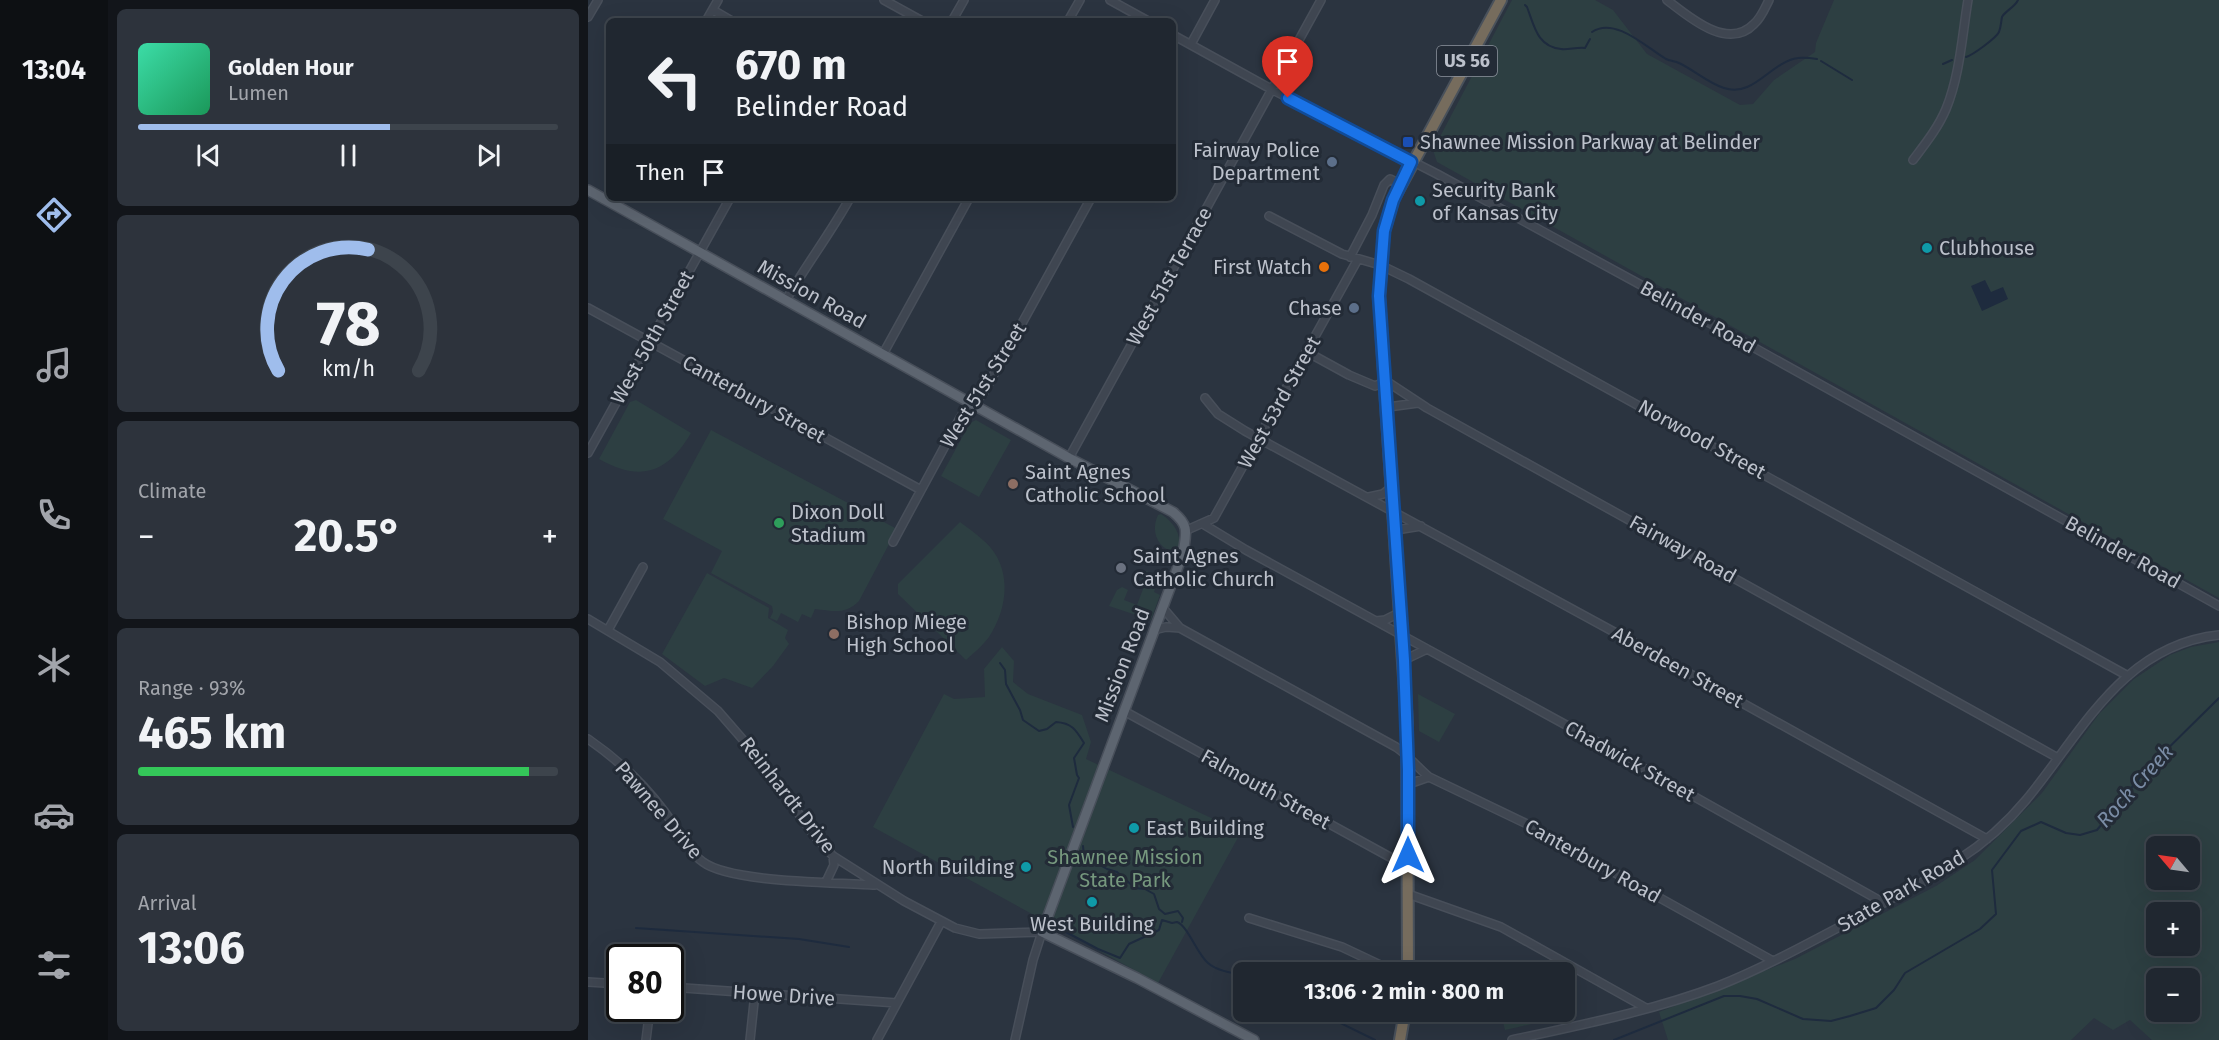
<!DOCTYPE html>
<meta charset="utf-8">
<style>
body{margin:0;font-family:"Fira Sans",sans-serif;background:#2d333c;color:#f1f3f6;height:100vh;display:flex;flex-direction:column;font-size:22px;white-space:nowrap}
*{box-sizing:border-box;margin:0}
p{font-size:20px;color:#a2a5ab}
.icon{flex:none;width:33px;height:33px;fill:none;stroke:currentColor;stroke-width:2;stroke-linecap:round;stroke-linejoin:round}
.map{position:relative;flex:1;overflow:hidden}
.details{display:flex;flex-direction:column;gap:9px;padding:9px;background:#12151a;width:480px}
.details>*{flex:none}
.hud{position:absolute;left:18px;top:18px;width:570px;height:183px;border-radius:9px;box-shadow:0 6px 24px #0002,0 0 0 2px #3d444c;background:#202730;color:#f1f3f6;overflow:hidden}
.needle{width:39px;rotate:299deg}
.tools{position:absolute;left:1558px;top:836px;display:grid;gap:12px}
.tools a{display:grid;place-items:center;width:54px;height:54px;border-radius:9px;background:#202730;box-shadow:0 6px 24px #0002,0 0 0 2px #3d444c;font-size:30px}
.speed{position:absolute;left:18px;top:944px;display:flex;gap:12px;font-size:30px;font-weight:700;text-align:center}
.speed>*{display:grid;place-content:center;width:78px;height:78px;border-radius:50%;background:#202730;box-shadow:0 6px 24px #0002,0 0 0 2px #3d444c;line-height:1}
.speed .limit{border:3px solid #111;border-radius:9px;background:#fff;color:#111}
.pin{position:absolute;display:grid;place-items:center;width:51px;height:51px;color:#fff;margin:-62px -26px;border-radius:50% 50% 50% 0;rotate:-45deg;box-shadow:0 0 6px #0007}
.pin .icon{rotate:45deg}
.me{position:absolute;width:66px;margin:-33px;rotate:0deg;stroke-linejoin:round;filter:drop-shadow(0 0 4px #0008)}
.turn{display:flex;align-items:center;gap:21px;height:126px;padding:0 30px;font-size:27px}
.turn .icon{width:78px;height:78px;stroke-width:2.5}
.turn b{display:block;font-size:42px;line-height:51px}
.then{display:flex;align-items:center;height:57px;padding:0 30px;background:#0003;gap:12px;font-size:22px}
.big{font-size:45px;font-weight:700;line-height:1.1}
.details .widget{flex:1;display:flex;flex-direction:column;justify-content:center;gap:9px;min-width:0;padding:0 21px;border-radius:9px;background:#2d333c}
.details .dial{align-items:center;gap:0}
.dial svg{height:156px;overflow:visible;fill:none;stroke:#3d444c;stroke-width:7;stroke-linecap:round;text-anchor:middle}
.dial text{fill:#f1f3f6;stroke:none}
.song{display:flex;align-items:center;gap:18px}
.cover{width:72px;height:72px;border-radius:9px;background:linear-gradient(135deg,hsl(160 70% 55%),hsl(150 70% 35%))}
.played{height:6px;border-radius:3px;background:linear-gradient(90deg,#9fbdec 60%,#3d444c 60%)}
.keys{display:flex;justify-content:space-around;direction:ltr}
.heat{display:flex;justify-content:space-between;align-items:center;font-size:33px;direction:ltr}
.charge{height:9px;border-radius:4px;background:linear-gradient(90deg,#34c759 93%,#3d444c 0)}
.trip{position:absolute;left:645px;top:962px;width:342px;height:60px;border-radius:9px;background:#202730;box-shadow:0 6px 24px #0002,0 0 0 2px #3d444c;font-weight:700;line-height:60px;text-align:center}
main{display:flex;flex:1;min-height:0}
.dock{display:flex;flex-direction:column;width:108px;justify-content:space-around;align-items:center;background:#0d1013;color:#a2a5ab}
.dock .icon{width:42px;height:42px}
.dock .active{color:#9fbdec}
.dock b{font-size:27px;color:#f1f3f6}
.map>svg:first-child{display:block}
</style>
<main>
<nav class="dock">
<b>13:04</b>
<svg class="icon active" aria-label="directions" viewBox="0 0 24 24"><path d="M12 3l9 9-9 9-9-9zM9 14v-3h6M13 9l2 2-2 2"/></svg>
<svg class="icon" aria-label="music" viewBox="0 0 24 24"><path d="M9 18V5l10-2v13"/><circle cx="6" cy="18" r="3"/><circle cx="16" cy="16" r="3"/></svg>
<svg class="icon" aria-label="phone" viewBox="0 0 24 24"><path d="M5 4h4l2 5-3 2q2 4 5 5l2-3 5 2v4C11 20 4 13 5 4z"/></svg>
<svg class="icon" aria-label="climate" viewBox="0 0 24 24"><path d="M12 3v18M4 7l16 10M4 17L20 7"/></svg>
<svg class="icon" aria-label="car" viewBox="0 0 24 24"><path d="M5 17H2v-5l4-1 3-4h7l3 4 3 1v5h-3M9 17h6M6 11h13"/><circle cx="7" cy="17" r="2"/><circle cx="17" cy="17" r="2"/></svg>
<svg class="icon" aria-label="filters" viewBox="0 0 24 24"><path d="M4 7h16M4 17h16"/><circle cx="9" cy="7" r="2"/><circle cx="15" cy="17" r="2"/></svg>
</nav>
<section class="details">
<div class="widget">
<div class="song"><i class="cover"></i><div><b>Golden Hour</b><p>Lumen</p></div></div>
<div class="played"></div>
<div class="keys"><svg class="icon" aria-label="previous" viewBox="0 0 24 24"><path d="M18 5L8 12l10 7zM5 5v14"/></svg><svg class="icon" aria-label="pause" viewBox="0 0 24 24"><path d="M8 5v14M16 5v14"/></svg><svg class="icon" aria-label="next" viewBox="0 0 24 24"><path d="M6 5l10 7-10 7zM19 5v14"/></svg></div>
</div>
<div class="widget dial"><svg viewBox="0 0 100 80">
<path d="M14 69A42 42 0 1 1 86 69"/>
<path d="M14 69A42 42 0 0 1 60 7" stroke="#9fbdec"/>
<text x="50" y="56" font-size="32" font-weight="700">78</text>
<text x="50" y="72" font-size="11">km/h</text>
</svg></div>
<div class="widget"><p>Climate</p>
<div class="heat"><a>−</a><b class="big">20.5°</b><a>+</a></div>
</div>
<div class="widget"><p>Range · 93%</p><b class="big">465 km</b><div class="charge"></div></div>
<div class="widget"><p>Arrival</p><b class="big">13:06</b></div>
</section>
<div class="map">
<svg width="1631" height="1040" viewBox="0 0 1631 1040">
<rect width="100%" height="100%" fill="#2b3440"/>
<!-- green -->
<path fill="#2d3f42" fill-rule="evenodd" d="M924,0h83l18,10 34,44 93,51 13,-1 21,-24 41,-28 1,-9 18,-43h385v598l-782,-436 -4,-12z
M48,400l55,33c-24,41 -51,49 -92,26l31,-57z
M388,420l35,20 -32,57 -38,-21 29,-53z
M123,430l186,99 -38,72c-14,14 -26,10 -44,8l-4,9 -9,-4 -4,8 -17,-9 -4,8 -7,-3 3,-6 -1,-6 -61,-33 11,-22 -59,-32z
M573,514c13,8 24,24 15,39 -18,-4 -26,-21 -18,-38z
M372,522c13,10 29,20 37,35 14,26 7,57 -8,80 -6,8 -15,16 -23,23l-68,-66v-10z
M558,571l14,5 -6,16 6,3 -9,25 -42,-14 8,-16 5,-3 6,3 -4,10 13,5 9,-24 -5,-2z
M119,573l62,35 -1,10 20,12 -3,8 4,6 -16,22 -21,22 -28,-10 -19,8 -43,-32z
M1631,642v398h-67l-22,-20 -17,10 -19,-12 -23,22h-403l-9,-28 136,-53 141,-73 39,-26 67,-67 57,-79 35,-35 36,-24 21,-8zM1569,846h33v33h-33zM1569,912h33v33h-33zM1569,978h33v33h-33z
M414,647l12,14 -1,21 15,12 54,21 9,27 -5,17 155,73 -83,151 -285,-156 71,-133 10,5 31,-2 -1,-28z
M830,694l37,20 -16,28 -20,-11z
M932,1011h12l9,5v6l-36,8 -2,-8 18,-4z"/>
<!-- water -->
<path fill="#1e2b3e" d="M1397,280l6,12 12,-5 5,12 -26,12 -11,-25z"/>
<g fill="none" stroke-linecap="round" stroke-linejoin="round">
<!-- stream -->
<path stroke="#1e2b3e" stroke-width="2" d="M937,5l2,2c7,18 10,40 34,42 7,1 16,-2 24,-1l5,-9
M1004,32c23,-16 55,16 74,27 4,2 9,2 13,4 15,7 29,20 45,25 30,10 46,-26 74,-30 6,-1 13,0 19,1
M1378,57c7,-2 30,-19 33,-25 2,-5 2,-10 3,-15 3,-6 13,-10 16,-17
M1233,61l31,19
M1355,64l9,-4
M412,663l5,7 1,14 14,26 3,10 16,11 8,-2 9,-7c16,1 20,8 28,21l-10,15 3,17 2,3 -10,27 4,22
M495,846l1,10 23,13 10,3 18,16 10,1 9,5 5,15 6,5 13,-3 5,7 -1,4
M48,928l163,11 50,8
M476,931l34,18 22,9 9,-14 30,-14 3,-10 10,3 5,-1c11,4 20,32 31,41 9,8 24,10 36,12
M732,1011l2,3 53,26
M1026,1040l110,-44h16l17,3 46,20 28,2 19,-5 26,-8 18,-18 11,-17 75,-44 16,-15 -4,-44 29,-39 20,-9 25,11 14,2 17,-5 49,-60 73,-72"/>
<!-- minor casing -->
<g stroke="#484f5a" stroke-width="10">
<path id="minor" d="M296,0l38,21
M522,0l38,21
M1079,0c22,17 61,51 87,24 7,-6 11,-16 15,-24
M125,10l19,11
M0,17l10,-17
M118,21l12,-21
M364,21l12,-21
M480,21l12,-21
M585,35l98,54 166,85 215,117 567,315
M603,44l24,-44
M1325,160c12,-16 25,-32 33,-51 14,-34 16,-73 22,-109
M681,216l73,38 38,11 29,14 719,397
M762,257l22,-42 12,-30 6,-6 10,5
M198,300c20,-35 44,-66 64,-102
M0,308l333,182
M719,352l42,23 26,11 11,-5 41,27 631,350
M295,354l86,-156
M617,398l13,16 27,17 393,214 349,194
M800,407l30,-4
M0,453l142,-255
M481,458l252,-458
M781,497l14,-3 10,-8
M615,524l43,26 342,187 296,166
M599,530l27,-12 144,-259
M808,530l25,-4
M305,542l67,-124 6,-9 17,-15 108,-196
M575,608l17,20 216,119c13,9 21,20 33,30
M0,619l72,43 58,49 40,46 56,78 19,21 71,45 51,27 24,6 63,-2 -9,28 -18,80
M788,621l9,-1 16,-8
M20,630l35,-63
M566,630l12,-3 14,1
M816,660l23,-11
M536,711l284,156
M0,739c29,20 55,44 76,72 13,17 22,39 39,51 28,21 134,20 172,23
M821,784l20,-7 100,48 244,136
M238,882l8,-17 -1,-9
M820,894l93,33 145,81
M661,918l93,29 53,25
M0,982l32,2
M82,987l227,16
M58,1040l4,-32
M162,1040l5,-47
M289,1040l64,-118
M924,1040c68,-15 140,-29 206,-54 50,-20 98,-47 146,-72 31,-18 64,-33 94,-54 25,-16 49,-37 68,-60 55,-66 96,-155 193,-165"/>
</g>
<!-- major casing -->
<g stroke="#484f5a" stroke-width="12">
<path id="major" d="M0,190l481,268 104,54c17,14 13,21 10,41l-141,379 95,46 117,62"/>
</g>
<!-- highway casing -->
<g stroke="#49515b" stroke-width="14">
<path id="highway" d="M820,972l-1,-248 -28,-428 5,-65 9,-31 108,-200
M812,1040l5,-29"/>
</g>
<!-- minor -->
<use href="#minor" stroke="#3f4651" stroke-width="7"/>
<!-- major -->
<use href="#major" stroke="#5d6570" stroke-width="9"/>
<!-- highway -->
<use href="#highway" stroke="#766c5d" stroke-width="10"/>
</g>
<g fill="none" stroke-linecap="round" stroke-linejoin="round">
<!-- route casing -->
<g stroke="#114b97" stroke-width="15">
<path id="route" d="M700,98l123,64 -18,38 -9,31 -5,65 25,364 4,110v85"/>
</g>
<!-- route -->
<use href="#route" stroke="#1a73e8" stroke-width="10"/>
</g>
<!-- markers -->
<rect fill="#1a4fb4" stroke="#232b36" stroke-width="2" x="814" y="136" width="12" height="12" rx="3"/>
<g fill="#5c6f8a" stroke="#232b36" stroke-width="2">
<circle cx="744" cy="162" r="6"/>
<circle cx="766" cy="308" r="6"/>
</g>
<g fill="#0f9aa8" stroke="#232b36" stroke-width="2">
<circle cx="832" cy="201" r="6"/>
<circle cx="1339" cy="248" r="6"/>
<circle cx="546" cy="828" r="6"/>
<circle cx="438" cy="867" r="6"/>
<circle cx="504" cy="902" r="6"/>
</g>
<circle fill="#e8710a" stroke="#232b36" stroke-width="2" cx="736" cy="267" r="6"/>
<g fill="#8d6e63" stroke="#232b36" stroke-width="2">
<circle cx="425" cy="484" r="6"/>
<circle cx="246" cy="634" r="6"/>
</g>
<circle fill="#2e9e5b" stroke="#232b36" stroke-width="2" cx="191" cy="523" r="6"/>
<circle fill="#6b7280" stroke="#232b36" stroke-width="2" cx="533" cy="568" r="6"/>
<g text-anchor="middle" dominant-baseline="central" stroke-width="6" stroke-linejoin="round" paint-order="stroke">
<!-- shield labels -->
<rect fill="#232b36" stroke="#8e949e" stroke-width="1.5" x="849" y="46" width="60" height="30" rx="4.5"/>
<g font-size="18" font-weight="bold" fill="#bcc1cb">
<text x="879" y="61">US 56</text>
</g>
<!-- poi labels -->
<g font-size="20" fill="#bcc1cb" stroke="#232b36" text-anchor="start">
<text x="832" y="142">Shawnee Mission Parkway at Belinder</text>
<text x="732" y="150" text-anchor="end">Fairway Police<tspan x="732" dy="23">Department</tspan></text>
<text x="844" y="190">Security Bank<tspan x="844" dy="23">of Kansas City</tspan></text>
<text x="1351" y="248">Clubhouse</text>
<text x="724" y="267" text-anchor="end">First Watch</text>
<text x="754" y="308" text-anchor="end">Chase</text>
<text x="437" y="472">Saint Agnes<tspan x="437" dy="23">Catholic School</tspan></text>
<text x="203" y="512">Dixon Doll<tspan x="203" dy="23">Stadium</tspan></text>
<text x="545" y="556">Saint Agnes<tspan x="545" dy="23">Catholic Church</tspan></text>
<text x="258" y="622">Bishop Miege<tspan x="258" dy="23">High School</tspan></text>
<text x="558" y="828">East Building</text>
<text x="426" y="867" text-anchor="end">North Building</text>
<text x="504" y="924" text-anchor="middle">West Building</text>
</g>
<!-- street labels -->
<g font-size="20" fill="#bcc1cb" stroke="#232b36">
<text transform="translate(581 276) rotate(-61)">West 51st Terrace</text>
<text transform="translate(224 294) rotate(29)">Mission Road</text>
<text transform="translate(1110 317) rotate(29)">Belinder Road</text>
<text transform="translate(64 337) rotate(-61)">West 50th Street</text>
<text transform="translate(395 385) rotate(-58)">West 51st Street</text>
<text transform="translate(166 399) rotate(29)">Canterbury Street</text>
<text transform="translate(691 402) rotate(-61)">West 53rd Street</text>
<text transform="translate(1114 439) rotate(29)">Norwood Street</text>
<text transform="translate(1095 549) rotate(29)">Fairway Road</text>
<text transform="translate(1535 552) rotate(29)">Belinder Road</text>
<text transform="translate(534 665) rotate(-69)">Mission Road</text>
<text transform="translate(1090 667) rotate(29)">Aberdeen Street</text>
<text transform="translate(1042 761) rotate(29)">Chadwick Street</text>
<text transform="translate(678 789) rotate(29)">Falmouth Street</text>
<text transform="translate(200 795) rotate(52)">Reinhardt Drive</text>
<text transform="translate(71 810) rotate(49)">Pawnee Drive</text>
<text transform="translate(1005 861) rotate(29)">Canterbury Road</text>
<text transform="translate(1313 891) rotate(-30)">State Park Road</text>
<text transform="translate(196 995) rotate(4)">Howe Drive</text>
</g>
<!-- park labels -->
<g font-size="20" fill="#76987e" stroke="#232b36">
<text x="537" y="857">Shawnee Mission<tspan x="537" dy="23">State Park</tspan></text>
</g>
<!-- water labels -->
<g font-size="21" font-style="italic" fill="#7a8ca5" stroke="#232b36">
<text transform="translate(1547 786) rotate(-48)">Rock Creek</text>
</g>
</g>
</svg>
<div class="tools">
<a><svg class="needle" viewBox="-14 -14 28 28"><path d="M0-13l5 13h-10z" fill="#e53935"/><path d="M0 13l5-13h-10z" fill="#a2a5ab"/></svg></a>
<a>+</a>
<a>−</a>
</div>
<div class="speed"><div class="limit">80</div></div>
<div class="pin" style="left:700px;top:98px;background:#d93025"><svg class="icon" aria-label="arrive" viewBox="0 0 24 24"><path d="M6 21V4h12l-3 4 3 4H6"/></svg></div>
<svg class="me" style="left:820px;top:855px" viewBox="-20 -20 40 40"><path d="M0-17L14 15 0 8-14 15z" fill="#1a73e8" stroke="#fff" stroke-width="4"/></svg>
<div class="trip">13:06 · 2 min · 800 m</div>
<div class="hud">
<div class="turn"><svg class="icon" aria-label="left" viewBox="0 0 24 24"><path d="M17 20v-9H6M10 6l-5 5 5 5"/></svg><div><b>670 m</b>Belinder Road</div></div>
<div class="then">Then<svg class="icon" aria-label="arrive" viewBox="0 0 24 24"><path d="M6 21V4h12l-3 4 3 4H6"/></svg></div>
</div>
</div>
</main>
